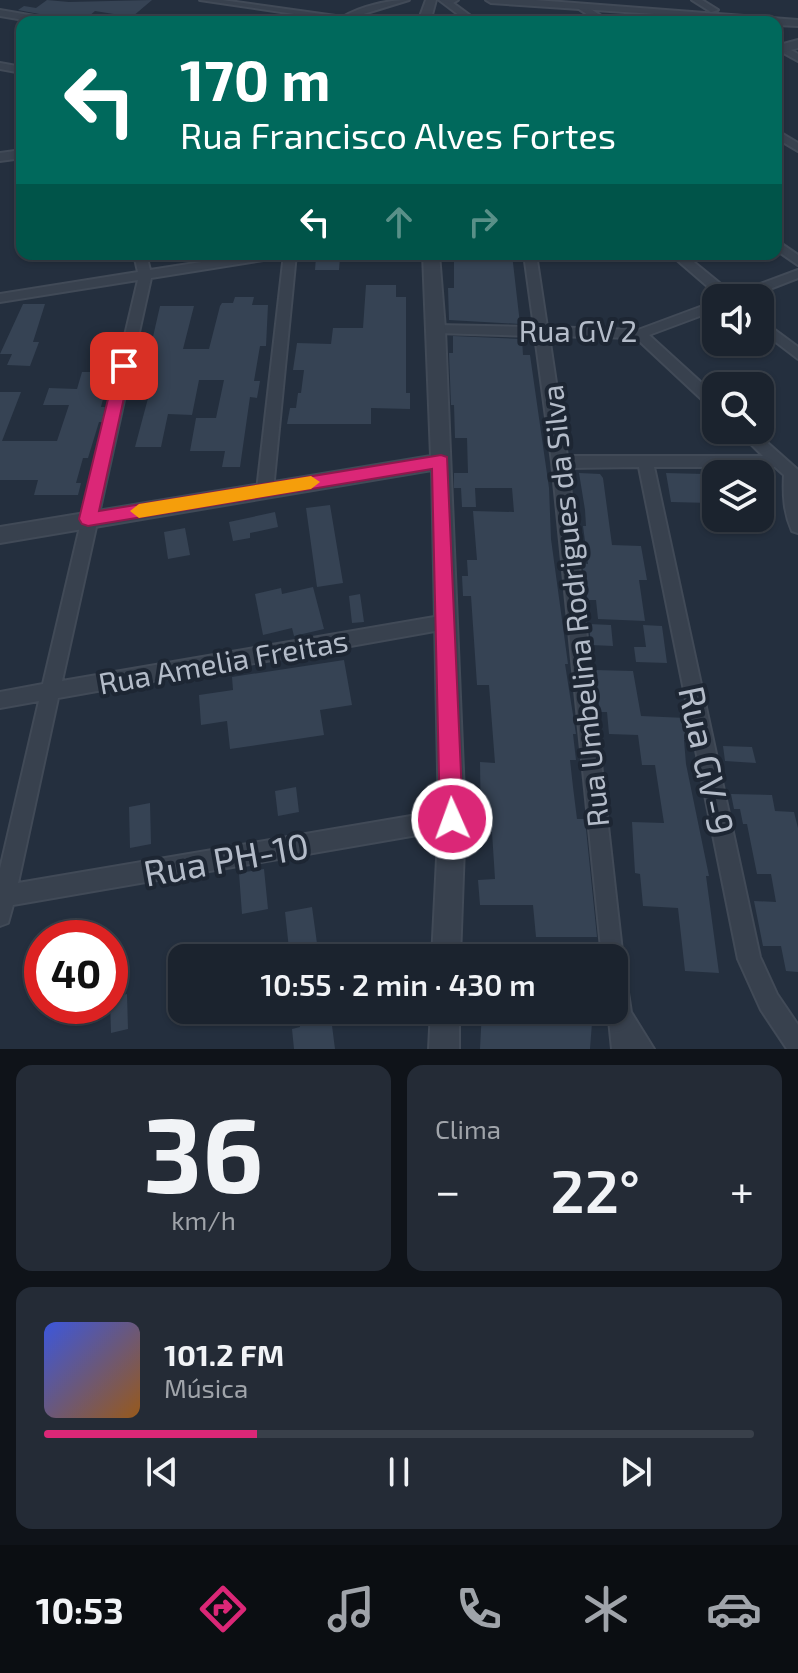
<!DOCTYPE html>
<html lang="pt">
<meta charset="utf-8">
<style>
body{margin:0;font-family:"Exo 2",sans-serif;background:#242b36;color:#f1f3f6;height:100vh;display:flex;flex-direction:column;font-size:30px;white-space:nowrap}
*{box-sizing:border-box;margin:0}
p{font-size:26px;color:#a0a4aa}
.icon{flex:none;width:44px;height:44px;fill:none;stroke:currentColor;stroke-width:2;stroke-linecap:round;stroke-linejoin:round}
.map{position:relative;height:1049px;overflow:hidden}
.side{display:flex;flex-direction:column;gap:16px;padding:16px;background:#0f1319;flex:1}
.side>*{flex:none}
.hud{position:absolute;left:16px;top:16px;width:766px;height:244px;border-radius:16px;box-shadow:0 2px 6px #0004,0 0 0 2px #39404a;background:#00695c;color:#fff;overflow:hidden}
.tools{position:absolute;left:702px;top:284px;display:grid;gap:16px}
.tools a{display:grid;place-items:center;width:72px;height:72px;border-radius:16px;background:#1b232e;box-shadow:0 2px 6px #0004,0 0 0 2px #39404a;font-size:40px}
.speed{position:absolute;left:24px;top:920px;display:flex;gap:16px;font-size:40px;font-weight:700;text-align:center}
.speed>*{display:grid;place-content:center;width:104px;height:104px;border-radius:50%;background:#1b232e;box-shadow:0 2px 6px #0004,0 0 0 2px #39404a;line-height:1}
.speed .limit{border:12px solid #d22;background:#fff;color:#111}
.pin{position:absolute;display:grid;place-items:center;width:68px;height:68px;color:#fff;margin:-34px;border-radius:16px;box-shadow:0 4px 12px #0006}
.me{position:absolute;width:88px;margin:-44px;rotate:358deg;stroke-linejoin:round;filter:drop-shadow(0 0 6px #0008)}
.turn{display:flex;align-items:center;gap:28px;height:168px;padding:0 32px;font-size:36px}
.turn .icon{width:104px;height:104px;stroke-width:2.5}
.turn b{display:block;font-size:56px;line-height:68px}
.lanes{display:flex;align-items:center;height:76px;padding:0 32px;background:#0003;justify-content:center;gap:40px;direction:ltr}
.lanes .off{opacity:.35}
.big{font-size:60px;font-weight:600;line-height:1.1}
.side .tile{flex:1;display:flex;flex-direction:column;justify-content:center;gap:12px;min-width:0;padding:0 28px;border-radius:16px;background:#242b36}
.side .dial{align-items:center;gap:0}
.dial b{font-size:104px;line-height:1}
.song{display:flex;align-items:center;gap:24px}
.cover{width:96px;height:96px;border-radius:12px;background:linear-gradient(135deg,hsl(230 70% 55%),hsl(30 70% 35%))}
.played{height:8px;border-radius:4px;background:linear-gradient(90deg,#db2777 30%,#39404a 30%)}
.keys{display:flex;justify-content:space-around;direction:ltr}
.heat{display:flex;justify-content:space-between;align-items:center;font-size:44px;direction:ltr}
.side .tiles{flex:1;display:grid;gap:16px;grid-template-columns:1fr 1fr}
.tile:last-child{grid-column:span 2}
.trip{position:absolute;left:168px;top:944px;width:460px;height:80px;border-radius:16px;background:#1b232e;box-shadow:0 2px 6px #0004,0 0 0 2px #39404a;font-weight:600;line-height:80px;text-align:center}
.tab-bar{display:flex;height:128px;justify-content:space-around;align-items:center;background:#0b0e12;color:#a0a4aa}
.tab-bar .icon{width:56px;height:56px}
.tab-bar .active{color:#db2777}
.tab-bar b{font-size:36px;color:#f1f3f6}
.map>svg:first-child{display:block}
</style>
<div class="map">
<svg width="798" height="1049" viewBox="0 0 798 1049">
<rect width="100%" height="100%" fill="#242f3e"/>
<!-- building -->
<path fill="#364354" d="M47,0l22,2 83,-2 -20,17 -37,-6 -13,11 -64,-12 6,-4 12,2z
M492,254h20l8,70 -71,-4 -1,-32h6v-31h38z
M316,257h24l-1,13h-24z
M366,285h30v12h10v96h4v16l-39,-1v16h-84l3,-16h6l2,-15h3l3,-23h-11l4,-27 34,1 2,-16h30z
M235,297h19l-2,8h16l-2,41h-6l-6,35h6l-3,17 -7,-1 -10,70h-18l3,-16h-35l6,-33h20l8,-38h-25l-7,35 -24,-1 -7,33h-26l20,-75h-10l15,-66h34l-11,43h26l11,-43 2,-3h11z
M23,304h22l-12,38h6l-9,24 -23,-1 5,-11h-12z
M453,336l69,3 1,16h7l19,133 2,51 17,125h-3l11,70h-3l3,26h-6l3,27 4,32h8l12,118h-61l-3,-32h-53l-2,-25 17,-1 -3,-47h-11l-1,-70 15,1 -6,-78h-12l-6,-89h-8l-1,-20h6l-1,-16h10l-4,-49 41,1 -2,-24h-37l1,19h-14l-1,-19h-7v-15h14l-1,-35h-12l-1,-33h-3l-2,-52h4z
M82,372h23l-5,15h6l-5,20h4l-3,15h-3l-11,36h-5l-7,25h5l-3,12h-44l4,-15h-38v-88h21l-19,49h55l12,-36h-26l6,-17 28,1z
M579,473l21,1 3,4 9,67 29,1 6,34h-8l6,41 -47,-2 -2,-19h-9l-5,-37 6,1 -5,-38h3l-1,-16z
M666,473l38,1 7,29 -40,-1z
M330,505l13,78 -26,4 -11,-79z
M275,512l3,15 -28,6v5l-17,3 -4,-19z
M185,528l5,27 -22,4 -4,-27z
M313,587l11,42 -30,7 -2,-8 -29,7 -8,-41 26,-6 1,6z
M360,594l4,28 -12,1 -3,-27z
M589,624l22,1 2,21 -22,-1z
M643,625l19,1 5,37 -31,-1 -2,-15h12z
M344,660l8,45 -32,5 4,25 -94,14 -3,-28 -26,4 -2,-30 34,-5 -1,-13z
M594,670l39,1 8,45 45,2 3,22h-5l2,24 23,112h-3l13,97 -34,-2 -7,-63 -35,-2 -3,-32 -5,-1 -3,-51 32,1 -9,-58h-13l-4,-30 -29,-1 -2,-22h-7z
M723,746l29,1 4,16 -31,-2z
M296,787l3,25 -21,4 -3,-25z
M731,794l41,1 3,16 19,1 4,16v144l-12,-1 -5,-25h-18l-9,-45 22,1 -5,-28h-14l-10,-50h-4l-3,-15h-6z
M150,803l1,41 -21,4 -1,-41z
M264,869l4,40 -26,5 -3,-41z
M312,907l7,51h-29l-5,-46z
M127,994l1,35 -17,4 -1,-35z
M298,1010h32l5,39h-41l-2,-20 8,-2z
M482,1010h111l-3,39h-110z"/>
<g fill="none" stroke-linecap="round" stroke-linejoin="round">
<!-- minor casing -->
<g stroke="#414a57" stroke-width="4">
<path id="minor" d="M200,0h22l121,17c18,-11 45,-17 66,-17l-52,16 -9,6z
M439,0h10l30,22h-11z
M692,0h10l16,10 -7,2z
M582,4l3,1 25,17h-11l-20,-13 -1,-2z
M0,10l52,9 5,3h-21l-36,-6z
M778,46h6l14,8v7l-20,-11z
M0,63l22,4v6l-22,-4z
M776,130l22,13v8l-22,-13z
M776,240l22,15v10l-22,-15z
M134,254h12l4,16 103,-16h29l-6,4 -125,20 -89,403 384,-66 6,2 3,5 -3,5 -6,2 -388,69 -40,185 434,-74 7,3 3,7 -3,7 -7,3 -439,76 -5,18 -8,3v-57l39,-168 -39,7v-16l43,-8 95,-404 -138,22v-8l138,-22z
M284,254h12l-23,236 -8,6 -8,-6z
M524,254h12l11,73 91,3 78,-29v9l-67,25 67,61v13l-5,-1 -75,-70 -87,-2 18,120h196l-26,-26h16l45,40v63l-6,-2c-8,-18 -9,-35 -8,-56l-9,-8h-121l106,490 17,37 21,31v24h-11l-26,-39 -23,-51 -99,-492 -71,1 55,492 8,52 23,37h-42l-4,-39h6v-52h-12l-50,-496 -17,-126 -98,-3 -7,-4 7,-4 97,2z
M670,254h14l49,40 65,-24v8l-51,20h-26z
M760,319l38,28v12l-38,-29z
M446,944l56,3 8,3 3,8h-77l2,-11z"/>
</g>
<!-- tertiary casing -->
<g stroke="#414a57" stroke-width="4">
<path id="tertiary" d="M426,0h10l-6,22h-12z
M440,0h18l-5,3z
M486,0h49l263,20v6l-22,-1v-3l-285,-19z
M798,40v8l-22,6v-8z
M22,150v8l-22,3v-8z
M423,254h16l6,75 20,490 -5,139h-28l7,-139 -7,-349 -432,73v-16l431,-71z
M431,1010h28v39h-30z"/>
</g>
<!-- minor -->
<use href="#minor" fill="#38414e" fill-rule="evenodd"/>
<!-- tertiary -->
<use href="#tertiary" fill="#38414e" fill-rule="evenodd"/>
</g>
<!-- route -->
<path fill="#db2777" stroke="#8e194d" stroke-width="2" d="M124,361l7,5 -32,145 342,-56 6,2 16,362 -3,8 -8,3 -8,-3 -4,-8 -8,-350 -344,57 -6,-2 -3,-5 37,-153z"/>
<!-- slow -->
<path fill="#f59e0b" d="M311,476l9,6 -9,7 -172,29 -9,-7 9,-7z"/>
<g text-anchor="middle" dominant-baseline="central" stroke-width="8" stroke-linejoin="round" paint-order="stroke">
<!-- street labels -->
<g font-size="30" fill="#b4bcc9" stroke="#1d2633">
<text x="578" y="330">Rua GV 2</text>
<text transform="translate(574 606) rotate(-96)">Rua Umbelina Rodrigues da Silva</text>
<text transform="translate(223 661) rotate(-10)">Rua Amelia Freitas</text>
</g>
<!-- near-street labels -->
<g font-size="36" fill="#b4bcc9" stroke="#1d2633">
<text transform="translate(708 760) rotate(78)">Rua GV-9</text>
<text transform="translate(226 858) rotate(-10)">Rua PH-10</text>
</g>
</g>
</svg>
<div class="tools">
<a><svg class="icon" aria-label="sound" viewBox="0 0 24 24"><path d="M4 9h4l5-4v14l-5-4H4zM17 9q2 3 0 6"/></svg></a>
<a><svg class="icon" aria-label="search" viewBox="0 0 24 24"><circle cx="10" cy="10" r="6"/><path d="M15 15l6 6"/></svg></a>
<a><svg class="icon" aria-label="layers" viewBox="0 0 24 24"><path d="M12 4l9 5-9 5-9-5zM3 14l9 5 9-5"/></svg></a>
</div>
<div class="speed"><div class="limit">40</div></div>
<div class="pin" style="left:124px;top:366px;background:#d93025"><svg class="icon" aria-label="arrive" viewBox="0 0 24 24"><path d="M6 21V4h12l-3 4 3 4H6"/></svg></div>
<svg class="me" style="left:452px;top:819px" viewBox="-20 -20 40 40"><circle r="17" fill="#db2777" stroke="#fff" stroke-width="3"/><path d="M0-11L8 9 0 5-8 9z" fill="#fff"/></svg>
<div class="trip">10:55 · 2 min · 430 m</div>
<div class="hud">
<div class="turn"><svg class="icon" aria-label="left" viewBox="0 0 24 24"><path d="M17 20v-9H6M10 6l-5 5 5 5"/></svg><div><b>170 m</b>Rua Francisco Alves Fortes</div></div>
<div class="lanes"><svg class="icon" aria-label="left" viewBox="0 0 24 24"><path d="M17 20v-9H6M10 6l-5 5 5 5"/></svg><svg class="icon off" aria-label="ahead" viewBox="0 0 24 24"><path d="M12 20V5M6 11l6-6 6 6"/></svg><svg class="icon off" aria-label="right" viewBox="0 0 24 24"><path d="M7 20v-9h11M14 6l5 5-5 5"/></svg></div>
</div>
</div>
<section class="side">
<div class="tiles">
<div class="tile dial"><b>36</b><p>km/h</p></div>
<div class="tile"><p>Clima</p>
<div class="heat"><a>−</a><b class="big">22°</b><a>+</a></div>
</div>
<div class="tile">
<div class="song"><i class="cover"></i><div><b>101.2 FM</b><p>Música</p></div></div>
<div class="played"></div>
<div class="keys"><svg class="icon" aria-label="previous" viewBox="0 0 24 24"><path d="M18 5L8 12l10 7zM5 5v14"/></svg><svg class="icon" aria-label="pause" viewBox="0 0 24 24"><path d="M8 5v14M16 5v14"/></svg><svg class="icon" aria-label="next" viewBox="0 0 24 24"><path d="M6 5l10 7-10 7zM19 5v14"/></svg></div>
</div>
</div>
</section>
<nav class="tab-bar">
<b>10:53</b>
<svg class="icon active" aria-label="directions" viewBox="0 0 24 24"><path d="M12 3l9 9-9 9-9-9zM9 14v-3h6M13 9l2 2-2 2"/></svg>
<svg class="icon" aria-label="music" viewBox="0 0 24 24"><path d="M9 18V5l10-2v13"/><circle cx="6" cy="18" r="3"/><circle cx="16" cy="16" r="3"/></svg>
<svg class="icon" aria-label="phone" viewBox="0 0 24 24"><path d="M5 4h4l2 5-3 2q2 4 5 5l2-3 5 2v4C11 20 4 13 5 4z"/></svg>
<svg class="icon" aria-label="climate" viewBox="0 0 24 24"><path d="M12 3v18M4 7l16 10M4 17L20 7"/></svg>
<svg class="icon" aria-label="car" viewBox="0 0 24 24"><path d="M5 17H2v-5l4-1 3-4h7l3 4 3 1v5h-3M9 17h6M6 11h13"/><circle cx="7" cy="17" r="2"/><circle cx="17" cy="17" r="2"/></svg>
</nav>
